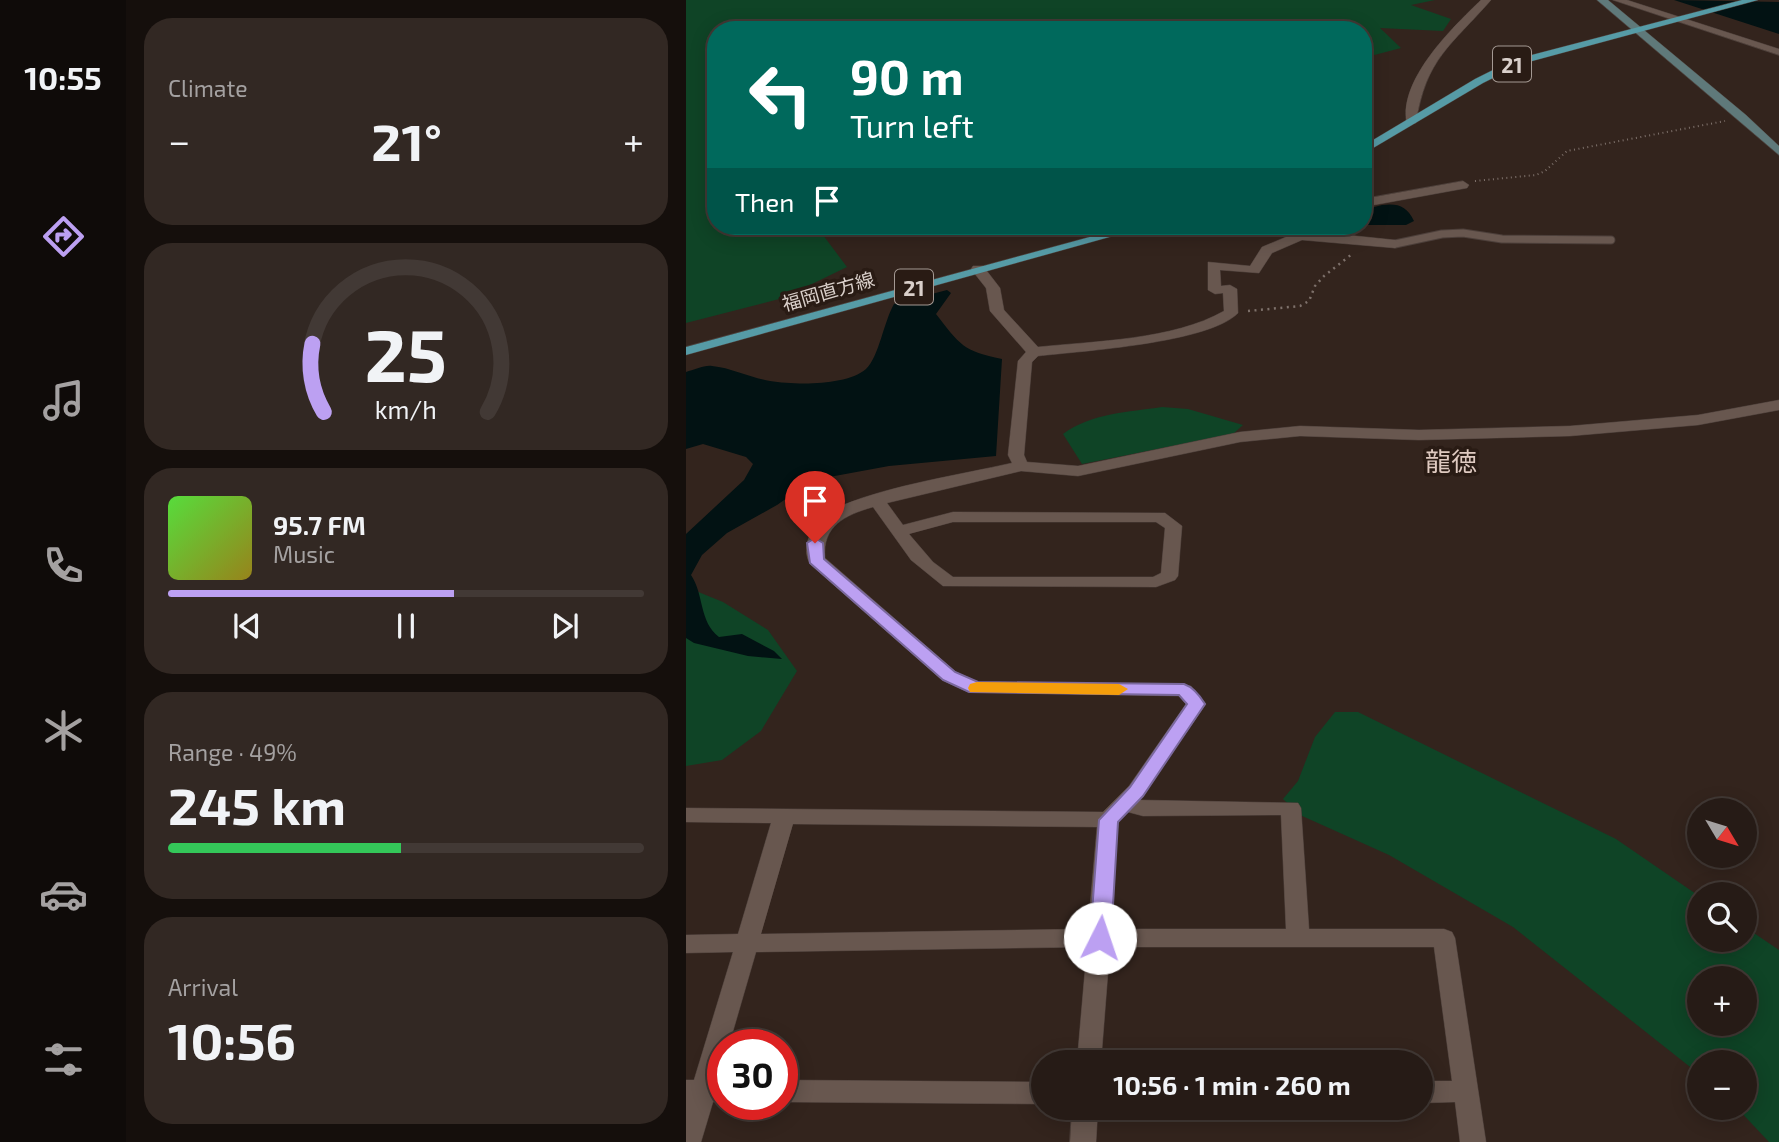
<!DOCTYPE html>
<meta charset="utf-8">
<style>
body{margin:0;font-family:"Exo 2","Noto Sans JP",sans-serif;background:#322823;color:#f1f3f6;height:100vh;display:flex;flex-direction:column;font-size:26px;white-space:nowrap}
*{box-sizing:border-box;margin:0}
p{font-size:23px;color:#a4a1a1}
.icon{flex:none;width:38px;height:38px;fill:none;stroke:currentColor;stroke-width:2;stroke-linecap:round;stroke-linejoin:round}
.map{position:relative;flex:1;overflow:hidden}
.details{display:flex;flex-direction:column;gap:18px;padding:18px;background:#150f0c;width:560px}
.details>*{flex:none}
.top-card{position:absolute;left:21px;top:21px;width:665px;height:214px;border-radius:28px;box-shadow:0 4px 18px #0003,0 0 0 2px #423935;background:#00695c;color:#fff;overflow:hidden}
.needle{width:46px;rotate:128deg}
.tools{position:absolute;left:1001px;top:798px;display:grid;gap:14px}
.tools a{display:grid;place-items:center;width:70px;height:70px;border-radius:50%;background:#261b16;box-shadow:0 4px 18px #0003,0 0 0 2px #423935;font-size:35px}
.speed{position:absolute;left:21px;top:1029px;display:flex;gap:14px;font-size:35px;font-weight:700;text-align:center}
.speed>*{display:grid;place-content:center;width:91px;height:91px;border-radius:50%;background:#261b16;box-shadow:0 4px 18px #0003,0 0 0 2px #423935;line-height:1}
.speed .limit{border:10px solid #d22;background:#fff;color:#111}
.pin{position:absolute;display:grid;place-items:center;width:60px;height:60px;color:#fff;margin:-72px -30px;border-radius:50% 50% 50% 0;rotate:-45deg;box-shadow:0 0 7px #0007}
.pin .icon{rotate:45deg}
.me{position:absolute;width:77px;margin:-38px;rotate:4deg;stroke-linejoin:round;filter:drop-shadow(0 0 5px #0008)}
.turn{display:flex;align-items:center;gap:24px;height:147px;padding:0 28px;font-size:32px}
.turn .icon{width:91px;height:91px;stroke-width:2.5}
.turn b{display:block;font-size:49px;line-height:60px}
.then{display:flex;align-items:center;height:66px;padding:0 28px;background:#0003;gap:14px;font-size:26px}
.big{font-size:52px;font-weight:700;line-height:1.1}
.details .card{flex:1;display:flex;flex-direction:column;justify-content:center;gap:10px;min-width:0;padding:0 24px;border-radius:28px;background:#322823}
.details .dial{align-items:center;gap:0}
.dial svg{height:182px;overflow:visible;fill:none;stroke:#423935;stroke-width:7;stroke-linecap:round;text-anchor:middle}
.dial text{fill:#f1f3f6;stroke:none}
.song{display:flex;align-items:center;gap:21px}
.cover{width:84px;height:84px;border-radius:10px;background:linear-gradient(135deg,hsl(110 70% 55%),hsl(50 70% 35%))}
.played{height:7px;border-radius:4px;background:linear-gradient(90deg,#bca0f2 60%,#423935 60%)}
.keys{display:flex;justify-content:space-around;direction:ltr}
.heat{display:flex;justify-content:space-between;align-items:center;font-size:38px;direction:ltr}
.charge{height:10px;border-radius:5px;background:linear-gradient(90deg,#34c759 49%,#423935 0)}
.trip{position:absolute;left:345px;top:1050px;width:402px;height:70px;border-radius:35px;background:#261b16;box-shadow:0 4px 18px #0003,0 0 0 2px #423935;font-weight:700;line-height:70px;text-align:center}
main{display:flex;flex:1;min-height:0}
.dock{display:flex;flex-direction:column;width:126px;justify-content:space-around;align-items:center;background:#0f0b09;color:#a4a1a1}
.dock .icon{width:49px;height:49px}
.dock .selected{color:#bca0f2}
.dock b{font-size:32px;color:#f1f3f6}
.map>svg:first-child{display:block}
</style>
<main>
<nav class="dock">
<b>10:55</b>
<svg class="icon selected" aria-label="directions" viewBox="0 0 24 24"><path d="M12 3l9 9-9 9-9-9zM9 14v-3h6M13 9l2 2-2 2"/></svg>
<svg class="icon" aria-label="music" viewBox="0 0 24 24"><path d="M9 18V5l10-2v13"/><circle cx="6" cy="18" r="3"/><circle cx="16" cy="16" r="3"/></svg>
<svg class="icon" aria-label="phone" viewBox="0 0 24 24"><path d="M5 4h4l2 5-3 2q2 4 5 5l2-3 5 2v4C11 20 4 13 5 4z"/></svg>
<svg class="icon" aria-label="climate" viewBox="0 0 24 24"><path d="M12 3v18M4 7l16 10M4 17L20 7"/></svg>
<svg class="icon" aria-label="car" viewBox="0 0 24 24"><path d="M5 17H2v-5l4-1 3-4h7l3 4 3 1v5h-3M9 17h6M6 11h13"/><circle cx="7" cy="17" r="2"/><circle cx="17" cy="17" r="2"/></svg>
<svg class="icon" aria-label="filters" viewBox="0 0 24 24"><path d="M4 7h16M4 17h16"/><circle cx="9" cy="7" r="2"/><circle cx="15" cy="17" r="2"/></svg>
</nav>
<section class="details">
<div class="card"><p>Climate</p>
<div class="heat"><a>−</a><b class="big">21°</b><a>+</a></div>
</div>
<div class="card dial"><svg viewBox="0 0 100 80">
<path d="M14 69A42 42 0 1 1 86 69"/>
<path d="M14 69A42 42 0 0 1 9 39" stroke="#bca0f2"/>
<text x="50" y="56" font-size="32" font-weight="700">25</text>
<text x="50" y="72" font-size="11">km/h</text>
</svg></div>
<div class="card">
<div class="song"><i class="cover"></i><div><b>95.7 FM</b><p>Music</p></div></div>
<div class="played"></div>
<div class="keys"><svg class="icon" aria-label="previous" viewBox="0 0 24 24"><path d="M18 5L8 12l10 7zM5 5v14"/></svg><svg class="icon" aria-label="pause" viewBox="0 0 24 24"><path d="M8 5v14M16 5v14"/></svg><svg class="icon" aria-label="next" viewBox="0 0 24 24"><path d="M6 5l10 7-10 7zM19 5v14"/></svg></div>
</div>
<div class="card"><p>Range · 49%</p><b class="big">245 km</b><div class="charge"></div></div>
<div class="card"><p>Arrival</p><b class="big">10:56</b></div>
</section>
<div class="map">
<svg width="1093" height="1142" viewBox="0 0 1093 1142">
<rect width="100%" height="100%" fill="#33241d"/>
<!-- green -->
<path fill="#0f4426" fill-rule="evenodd" d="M0,0h749l-24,5 40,14 -8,12 -63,-3 21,20 -38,10v-28h-647v196h129l-28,1 30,40 -64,31 -97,25z
M476,407l26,2 55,16 -10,9 -151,30 -19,-30c28,-21 66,-22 99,-27z
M5,589l32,13 45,28 29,41 -36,60 -39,29 -36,6v-176z
M649,712h23l258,127 83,57v44h46v-13l34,23v192h-10l-32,-34h8v-46h-46v12l-186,-147 -124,-72 -89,-40 -17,-16 15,-18 17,-44zM1013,978h46v46h-46z"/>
<!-- water -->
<path fill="#021213" d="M988,0l105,2v32z
M696,205c16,-2 25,1 32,16l-8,4h-43v-15z
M261,290l4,3 -15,21c24,31 27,37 66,45l-6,97 -107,10 -76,14 -36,25 -50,28 -25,22 -11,20c13,19 8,47 28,62l23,-3 32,17 8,8 -34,-3 -54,-13 -8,-5v-104l58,-54 9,-16 -7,-7 -43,-13 -17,5v-77c8,-2 18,-7 26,-6 20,2 39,12 58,15 26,4 76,5 96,-12 13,-12 18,-48 28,-65z"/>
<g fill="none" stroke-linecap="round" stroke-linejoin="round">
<!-- lane casing -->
<g stroke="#4c3f3a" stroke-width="9">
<path id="lane" d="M709,244l47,-10 21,-1 39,6 109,1"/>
</g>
<!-- street casing -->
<g stroke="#4c3f3a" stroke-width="1">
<path id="street" d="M795,0h10c-40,46 -65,58 -75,123l-9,2c-10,-44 45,-97 74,-125z
M927,0h14l152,49v6z
M777,181l6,4 -2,3 -104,19v-8z
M544,226h30l135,14 6,4 -6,4 -93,-8 -30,13 -13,20 -39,-3 1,16 9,-1 7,4 1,24c-29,30 -156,38 -200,43l-6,6 -8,93 3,7 51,4 162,-34 60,-6 119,4 151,-4 128,-11 81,-15v10l-81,15 -128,11 -151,4 -119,-4 -60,6 -162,34 -57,-5 -134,32 16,22 50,-13 212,1 17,13 -4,50 -3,4 -19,7 -213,-1 -32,-26 -38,-53c-28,8 -51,19 -48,51l131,114 22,10 213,4 15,18 -67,96 159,3 3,5 8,121h135l8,3 3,6 31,204h-26l-5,-40 -34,1v-22h31l-18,-134h-324l-9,115h-24l10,-115 -331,5 -27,93h-6v21l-4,14h4v22h-10l-12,40h-15v-62h8l39,-128 -47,1v-18l52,-1 33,-111 -85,-1v-14l417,4 26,-26 57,-82 -7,-8 -211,-4 -26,-12 -132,-116c-13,-24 12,-51 33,-59 49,-20 116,-30 169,-42l-4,-8 10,-94 8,-9 -36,-41 -4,-23 -15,-19 2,-3h10l17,22 4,22 34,37c57,-6 135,-7 186,-36l-1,-18 -8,1 -7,-4v-28l42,4 12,-19 24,-10 -50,-7zM267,522h203l9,6 -4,45 -8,4h-200l-20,-15 -24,-28zM442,812l15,4 138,-1 5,114h-175l7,-107zM107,824l304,3 -9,102 -327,5z
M96,1080l261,2v22l-261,-2z
M386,1108h26l-2,34h-26z"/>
</g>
<!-- secondary casing -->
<g stroke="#4c3f3a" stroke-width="1">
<path id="secondary" d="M911,0h11l138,115 33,31v9z"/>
</g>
<!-- primary casing -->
<g stroke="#4c3f3a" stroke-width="1">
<path id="primary" d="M1056,0h16l-237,64 -38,19 -120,71v-8l112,-67 38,-19z
M444,226h19l-463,129v-8z"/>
</g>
<!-- path-far1 -->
<path stroke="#7e716b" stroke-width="2" stroke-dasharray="1 3.5" stroke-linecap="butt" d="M789,181l61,-6 9,-4 22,-20 158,-30"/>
<!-- path -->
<path stroke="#7e716b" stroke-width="2.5" stroke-dasharray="2 4.5" stroke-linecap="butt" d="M562,311l52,-5 9,-5 6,-15 9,-10 28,-22"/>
<!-- lane -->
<use href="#lane" stroke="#68574f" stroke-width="7"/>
<!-- street -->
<use href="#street" fill="#68574f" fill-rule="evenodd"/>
<!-- secondary -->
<use href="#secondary" fill="#5f797a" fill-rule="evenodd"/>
<!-- primary -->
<use href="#primary" fill="#569ba6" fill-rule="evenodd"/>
</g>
<!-- route -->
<path fill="#bca0f2" stroke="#7a689d" stroke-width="2" d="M129,538l8,5 1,16 15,13 116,100 23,10 206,2c9,3 16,12 21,20l-62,92 -25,26 -7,116 -3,6 -8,2 -7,-2 -3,-6 9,-118 31,-33 57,-83 -8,-9 -210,-3 -26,-12 -133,-117 -3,-20z"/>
<!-- slow -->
<path fill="#f59e0b" d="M291,682l142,2 9,5 -9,6 -149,-3 -2,-4 2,-4z"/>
<g text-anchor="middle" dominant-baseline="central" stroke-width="7" stroke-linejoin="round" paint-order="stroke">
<!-- far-street labels -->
<g font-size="19" fill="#d9cfca" stroke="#291b14">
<text transform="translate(142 291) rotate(-16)">福岡直方線</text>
</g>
<!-- shield labels -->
<g fill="#291b14" stroke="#a49993" stroke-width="2">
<rect x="807" y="46.5" width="38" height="35" rx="5"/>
<rect x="209" y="269.5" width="38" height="35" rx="5"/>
</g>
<g font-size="21" font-weight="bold" fill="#d9cfca">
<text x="826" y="64">21</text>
<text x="228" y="287">21</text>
</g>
<!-- quarter labels -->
<g font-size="26" fill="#dfcac1" stroke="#291b14">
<text x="765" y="460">龍徳</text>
</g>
</g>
</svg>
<div class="tools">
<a><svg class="needle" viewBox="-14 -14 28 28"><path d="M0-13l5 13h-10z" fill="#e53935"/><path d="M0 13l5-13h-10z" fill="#a4a1a1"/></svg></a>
<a><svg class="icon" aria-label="search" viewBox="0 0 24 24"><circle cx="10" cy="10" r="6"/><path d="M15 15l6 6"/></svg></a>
<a>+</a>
<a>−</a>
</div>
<div class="speed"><div class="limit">30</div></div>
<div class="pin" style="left:129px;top:543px;background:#d93025"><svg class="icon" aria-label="arrive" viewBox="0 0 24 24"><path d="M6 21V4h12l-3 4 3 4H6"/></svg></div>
<svg class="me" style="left:414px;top:938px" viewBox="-20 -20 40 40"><circle r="19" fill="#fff"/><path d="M0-13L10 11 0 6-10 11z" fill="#bca0f2"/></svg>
<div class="trip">10:56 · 1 min · 260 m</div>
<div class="top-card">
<div class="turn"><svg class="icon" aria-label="left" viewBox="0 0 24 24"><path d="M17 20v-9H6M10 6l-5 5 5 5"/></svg><div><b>90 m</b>Turn left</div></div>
<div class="then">Then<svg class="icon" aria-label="arrive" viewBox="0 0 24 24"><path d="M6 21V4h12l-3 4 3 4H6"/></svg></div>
</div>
</div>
</main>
